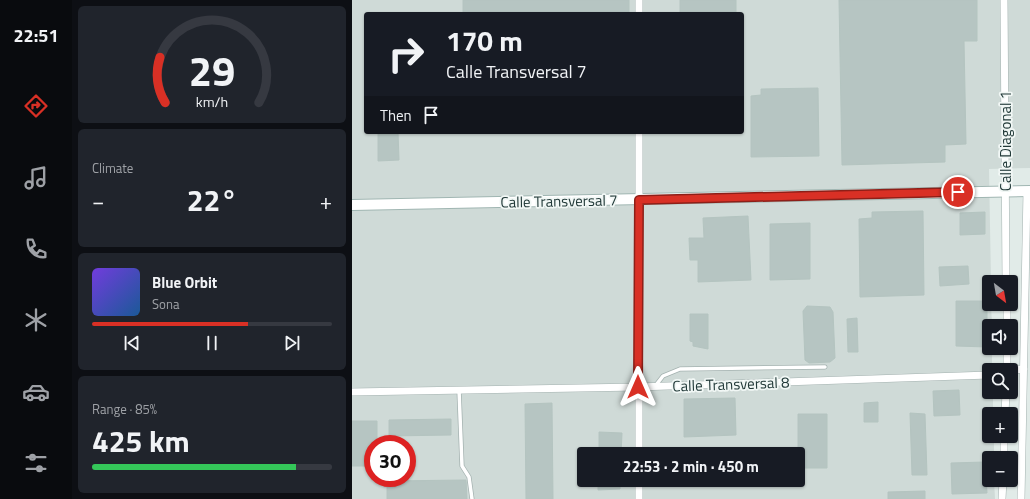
<!DOCTYPE html>
<meta charset="utf-8">
<style>
body{margin:0;font-family:"Titillium Web",sans-serif;background:#20242c;color:#f1f3f6;height:100vh;display:flex;flex-direction:column;font-size:15px;white-space:nowrap}
*{box-sizing:border-box;margin:0}
p{font-size:13px;color:#9ea1a6}
.icon{flex:none;width:22px;height:22px;fill:none;stroke:currentColor;stroke-width:2;stroke-linecap:round;stroke-linejoin:round}
.map{position:relative;flex:1;overflow:hidden}
.side{display:flex;flex-direction:column;gap:6px;padding:6px;background:#0d0f14;width:280px}
.side>*{flex:none}
.hud{position:absolute;left:12px;top:12px;width:380px;height:122px;border-radius:4px;box-shadow:0 1px 3px #0004;background:#171b24;color:#f1f3f6;overflow:hidden}
.needle{width:26px;rotate:149deg}
.tools{position:absolute;left:630px;top:275px;display:grid;gap:8px}
.tools a{display:grid;place-items:center;width:36px;height:36px;border-radius:4px;background:#171b24;box-shadow:0 1px 3px #0004;font-size:20px}
.speed{position:absolute;left:12px;top:435px;display:flex;gap:8px;font-size:20px;font-weight:700;text-align:center}
.speed>*{display:grid;place-content:center;width:52px;height:52px;border-radius:50%;background:#171b24;box-shadow:0 1px 3px #0004;line-height:1}
.speed .limit{border:6px solid #d22;background:#fff;color:#111}
.pin{position:absolute;display:grid;place-items:center;width:34px;height:34px;color:#fff;margin:-17px;border:2px solid #fff;border-radius:50%;box-shadow:0 1px 4px #0007}
.me{position:absolute;width:44px;margin:-22px;rotate:0deg;stroke-linejoin:round;filter:drop-shadow(0 0 3px #0008)}
.turn{display:flex;align-items:center;gap:14px;height:84px;padding:0 16px;font-size:18px}
.turn .icon{width:52px;height:52px;stroke-width:2.5}
.turn b{display:block;font-size:28px;line-height:34px}
.then{display:flex;align-items:center;height:38px;padding:0 16px;background:#0003;gap:8px;font-size:15px}
.big{font-size:30px;font-weight:700;line-height:1.1}
.side .card{flex:1;display:flex;flex-direction:column;justify-content:center;gap:6px;min-width:0;padding:0 14px;border-radius:6px;background:#20242c}
.side .dial{align-items:center;gap:0}
.dial svg{height:104px;overflow:visible;fill:none;stroke:#363941;stroke-width:7;stroke-linecap:round;text-anchor:middle}
.dial text{fill:#f1f3f6;stroke:none}
.song{display:flex;align-items:center;gap:12px}
.cover{width:48px;height:48px;border-radius:6px;background:linear-gradient(135deg,hsl(260 70% 55%),hsl(210 70% 35%))}
.played{height:4px;border-radius:2px;background:linear-gradient(90deg,#d93025 65%,#363941 65%)}
.keys{display:flex;justify-content:space-around;direction:ltr}
.heat{display:flex;justify-content:space-between;align-items:center;font-size:22px;direction:ltr}
.charge{height:6px;border-radius:3px;background:linear-gradient(90deg,#34c759 85%,#363941 0)}
.trip{position:absolute;left:225px;top:447px;width:228px;height:40px;border-radius:4px;background:#171b24;box-shadow:0 1px 3px #0004;font-weight:700;line-height:40px;text-align:center}
main{display:flex;flex:1;min-height:0}
.dock{display:flex;flex-direction:column;width:72px;justify-content:space-around;align-items:center;background:#090b0e;color:#9ea1a6}
.dock .icon{width:28px;height:28px}
.dock .selected{color:#d93025}
.dock b{font-size:18px;color:#f1f3f6}
.map>svg:first-child{display:block}
</style>
<main>
<nav class="dock">
<b>22:51</b>
<svg class="icon selected" aria-label="directions" viewBox="0 0 24 24"><path d="M12 3l9 9-9 9-9-9zM9 14v-3h6M13 9l2 2-2 2"/></svg>
<svg class="icon" aria-label="music" viewBox="0 0 24 24"><path d="M9 18V5l10-2v13"/><circle cx="6" cy="18" r="3"/><circle cx="16" cy="16" r="3"/></svg>
<svg class="icon" aria-label="phone" viewBox="0 0 24 24"><path d="M5 4h4l2 5-3 2q2 4 5 5l2-3 5 2v4C11 20 4 13 5 4z"/></svg>
<svg class="icon" aria-label="climate" viewBox="0 0 24 24"><path d="M12 3v18M4 7l16 10M4 17L20 7"/></svg>
<svg class="icon" aria-label="car" viewBox="0 0 24 24"><path d="M5 17H2v-5l4-1 3-4h7l3 4 3 1v5h-3M9 17h6M6 11h13"/><circle cx="7" cy="17" r="2"/><circle cx="17" cy="17" r="2"/></svg>
<svg class="icon" aria-label="filters" viewBox="0 0 24 24"><path d="M4 7h16M4 17h16"/><circle cx="9" cy="7" r="2"/><circle cx="15" cy="17" r="2"/></svg>
</nav>
<section class="side">
<div class="card dial"><svg viewBox="0 0 100 80">
<path d="M14 69A42 42 0 1 1 86 69"/>
<path d="M14 69A42 42 0 0 1 10 34" stroke="#d93025"/>
<text x="50" y="56" font-size="32" font-weight="700">29</text>
<text x="50" y="72" font-size="11">km/h</text>
</svg></div>
<div class="card"><p>Climate</p>
<div class="heat"><a>−</a><b class="big">22°</b><a>+</a></div>
</div>
<div class="card">
<div class="song"><i class="cover"></i><div><b>Blue Orbit</b><p>Sona</p></div></div>
<div class="played"></div>
<div class="keys"><svg class="icon" aria-label="previous" viewBox="0 0 24 24"><path d="M18 5L8 12l10 7zM5 5v14"/></svg><svg class="icon" aria-label="pause" viewBox="0 0 24 24"><path d="M8 5v14M16 5v14"/></svg><svg class="icon" aria-label="next" viewBox="0 0 24 24"><path d="M6 5l10 7-10 7zM19 5v14"/></svg></div>
</div>
<div class="card"><p>Range · 85%</p><b class="big">425 km</b><div class="charge"></div></div>
</section>
<div class="map">
<svg width="678" height="499" viewBox="0 0 678 499">
<rect width="100%" height="100%" fill="#e1ebe8"/>
<!-- built -->
<path fill="#cfdad7" fill-rule="evenodd" d="M0,0h678v168l-41,1 2,113h-2v22h2l1,22h-3v22h3v22h-3v22h4v22h-4v22h5v22h-5v22h5l1,19h-643zM14,14h376v118h-376zM21,444h34v34h-34zM232,454h214v26h-214z"/>
<!-- building -->
<path fill="#b6c5c2" stroke="#b4c4c0" d="M111,0h166v14h-166z
M328,0h56v14h-56z
M487,0h138v41h-13l2,103 -21,1v17l-103,3z
M466,88l1,68 -68,1v-61l10,-1v-6z
M26,132h20l1,28 -21,1z
M571,211l1,84 -64,2 -1,-78 13,-1v-6z
M633,212v22l-25,1v-22z
M396,216l3,64 -53,2v-22h-8l-1,-22h15l-1,-20z
M458,223v56l-40,1v-56z
M616,266l1,18 -29,2 -1,-19z
M604,301h31v46l-31,-1z
M455,306l23,1 3,5 2,46 -5,4 -21,1 -4,-3 -2,-49z
M338,314h18v35l-15,-3v-4l-3,-1z
M505,318l1,34h-10l-1,-33z
M607,390l1,25 -26,1 -1,-25z
M383,398l1,37 -52,2v-38z
M526,402v20h-14v-19z
M200,403l1,96h-27l-1,-95z
M558,413l15,1 2,61h-15z
M446,414h29v54h-29z
M99,419v16l-62,1v-16z
M0,421h25v23h-4v22h-21z
M247,432l23,1 -1,21h-22z
M633,462l2,31 -35,1 -1,-31z
M114,480l1,19h-80v-18z
M246,480h22v9l-22,1z
M573,491v8h-37v-7z"/>
<g fill="none" stroke-linecap="round" stroke-linejoin="round">
<!-- lane casing -->
<g stroke="#a4b2b0" stroke-width="5">
<path id="lane" d="M304,385l7,-9 17,-7 145,-2
M107,390l3,76 7,11 3,22"/>
</g>
<!-- street casing -->
<g stroke="#a4b2b0" stroke-width="8">
<path id="street" d="M287,0v14
M652,0l2,282
M287,132v322
M655,304v22
M655,348v22
M659,370l13,-1
M0,392l286,-5 351,-12
M653,414l1,-22
M652,458v-22
M287,480v19
M650,499l1,-19
M669,499l6,-308"/>
</g>
<!-- secondary casing -->
<g stroke="#a0b6b2" stroke-width="12">
<path id="secondary" d="M0,205l678,-14"/>
</g>
<!-- lane -->
<use href="#lane" stroke="#fff" stroke-width="3.5"/>
<!-- street -->
<use href="#street" stroke="#fff" stroke-width="7"/>
<!-- secondary -->
<use href="#secondary" stroke="#fff" stroke-width="10"/>
</g>
<g fill="none" stroke-linecap="round" stroke-linejoin="round">
<!-- route casing -->
<g stroke="#8d1f18" stroke-width="10">
<path id="route" d="M286,387l1,-187 319,-8"/>
</g>
<!-- route -->
<use href="#route" stroke="#d93025" stroke-width="7"/>
</g>
<g text-anchor="middle" dominant-baseline="central" stroke-width="3.5" stroke-linejoin="round" paint-order="stroke">
<!-- street labels -->
<g font-size="15" fill="#223a39" stroke="#f1f7f5">
<text transform="translate(653 141) rotate(-90)">Calle Diagonal 1</text>
<text transform="translate(207 201) rotate(-1)">Calle Transversal 7</text>
<text transform="translate(379 384) rotate(-2)">Calle Transversal 8</text>
</g>
</g>
</svg>
<div class="tools">
<a><svg class="needle" viewBox="-14 -14 28 28"><path d="M0-13l5 13h-10z" fill="#e53935"/><path d="M0 13l5-13h-10z" fill="#9ea1a6"/></svg></a>
<a><svg class="icon" aria-label="sound" viewBox="0 0 24 24"><path d="M4 9h4l5-4v14l-5-4H4zM17 9q2 3 0 6"/></svg></a>
<a><svg class="icon" aria-label="search" viewBox="0 0 24 24"><circle cx="10" cy="10" r="6"/><path d="M15 15l6 6"/></svg></a>
<a>+</a>
<a>−</a>
</div>
<div class="speed"><div class="limit">30</div></div>
<div class="pin" style="left:606px;top:192px;background:#d93025"><svg class="icon" aria-label="arrive" viewBox="0 0 24 24"><path d="M6 21V4h12l-3 4 3 4H6"/></svg></div>
<svg class="me" style="left:286px;top:387px" viewBox="-20 -20 40 40"><path d="M0-17L14 15 0 8-14 15z" fill="#d93025" stroke="#fff" stroke-width="4"/></svg>
<div class="trip">22:53 · 2 min · 450 m</div>
<div class="hud">
<div class="turn"><svg class="icon" aria-label="right" viewBox="0 0 24 24"><path d="M7 20v-9h11M14 6l5 5-5 5"/></svg><div><b>170 m</b>Calle Transversal 7</div></div>
<div class="then">Then<svg class="icon" aria-label="arrive" viewBox="0 0 24 24"><path d="M6 21V4h12l-3 4 3 4H6"/></svg></div>
</div>
</div>
</main>
